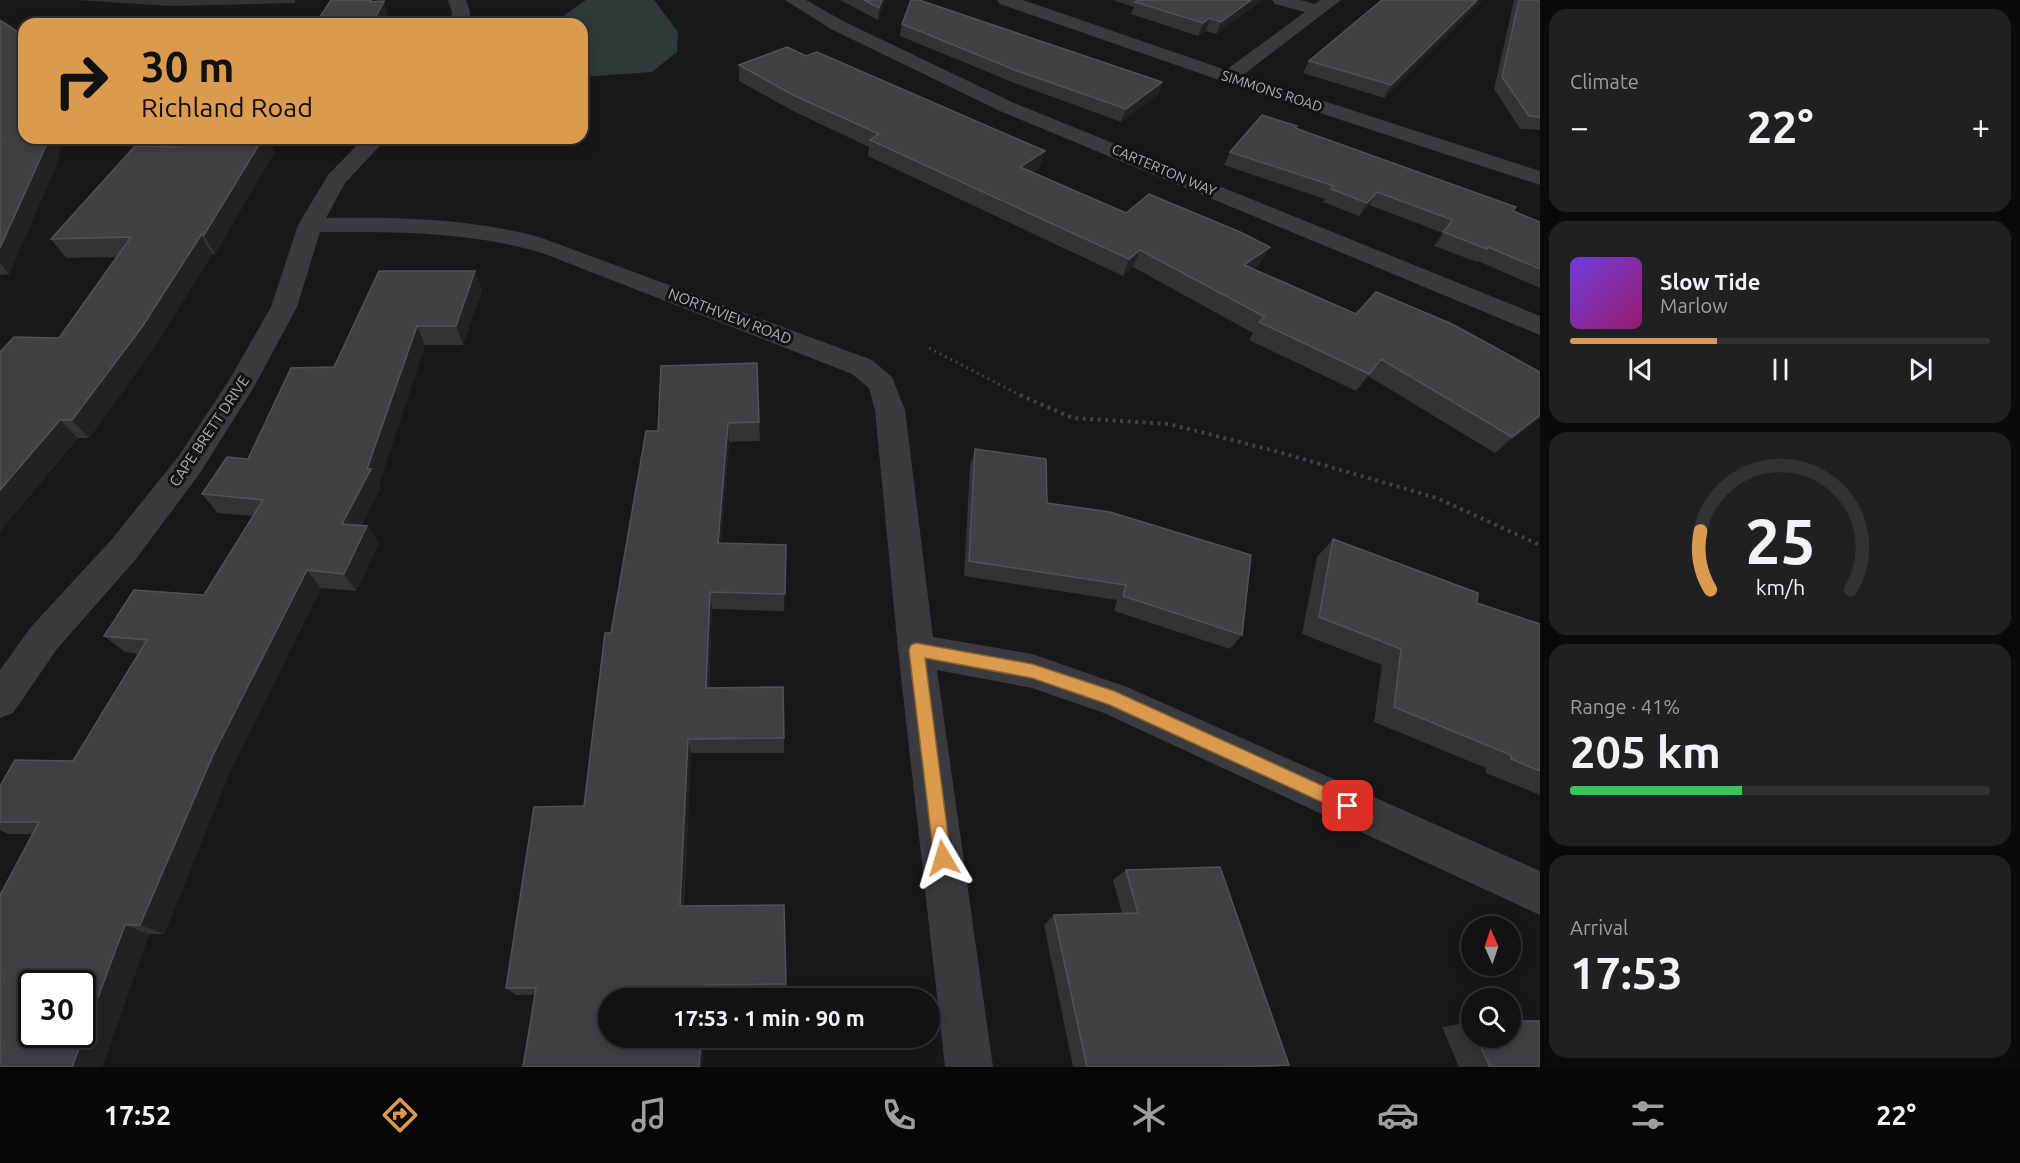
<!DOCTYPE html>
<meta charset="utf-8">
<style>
body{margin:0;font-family:Ubuntu,sans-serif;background:#1f2022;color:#f1f3f6;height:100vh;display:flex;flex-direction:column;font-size:22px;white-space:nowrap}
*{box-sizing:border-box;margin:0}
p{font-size:20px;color:#9c9ea0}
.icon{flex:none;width:33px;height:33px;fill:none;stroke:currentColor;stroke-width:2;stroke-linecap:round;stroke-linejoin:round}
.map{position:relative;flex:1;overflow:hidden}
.panel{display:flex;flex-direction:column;gap:9px;padding:9px;background:#0a0a0b;width:480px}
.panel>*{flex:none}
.hud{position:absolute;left:18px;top:18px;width:570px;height:126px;border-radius:18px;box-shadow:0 3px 15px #0003,0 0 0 2px #313234;background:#dc9a4e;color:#111;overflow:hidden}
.needle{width:39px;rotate:357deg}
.buttons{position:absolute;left:1461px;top:916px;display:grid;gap:12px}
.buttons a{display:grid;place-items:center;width:60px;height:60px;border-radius:50%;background:#121214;box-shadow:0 3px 15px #0003,0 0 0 2px #313234;font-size:30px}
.speed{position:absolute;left:18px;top:970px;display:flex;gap:12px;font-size:30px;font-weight:700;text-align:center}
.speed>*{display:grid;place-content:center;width:78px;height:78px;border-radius:50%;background:#121214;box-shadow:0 3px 15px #0003,0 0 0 2px #313234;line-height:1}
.speed .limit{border:3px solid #111;border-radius:9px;background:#fff;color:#111}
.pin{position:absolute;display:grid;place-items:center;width:51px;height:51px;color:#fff;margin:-26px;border-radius:12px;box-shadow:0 3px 9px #0006}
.me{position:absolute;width:66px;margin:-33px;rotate:353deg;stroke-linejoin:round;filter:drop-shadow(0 0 4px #0008)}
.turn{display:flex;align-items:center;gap:21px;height:126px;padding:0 24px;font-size:27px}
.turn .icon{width:78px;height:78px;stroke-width:2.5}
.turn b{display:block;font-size:42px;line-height:51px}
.big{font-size:45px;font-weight:700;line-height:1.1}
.panel .tile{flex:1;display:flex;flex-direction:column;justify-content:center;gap:9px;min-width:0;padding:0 21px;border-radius:18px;background:#1f2022}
.panel .dial{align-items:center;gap:0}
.dial svg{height:156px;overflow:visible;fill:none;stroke:#313234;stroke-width:7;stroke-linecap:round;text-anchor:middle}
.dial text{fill:#f1f3f6;stroke:none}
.song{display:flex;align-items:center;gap:18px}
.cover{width:72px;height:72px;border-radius:9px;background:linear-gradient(135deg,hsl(260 70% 55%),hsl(320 70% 35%))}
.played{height:6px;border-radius:3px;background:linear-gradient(90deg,#dc9a4e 35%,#313234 35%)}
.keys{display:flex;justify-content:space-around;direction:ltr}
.heat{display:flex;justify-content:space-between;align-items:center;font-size:33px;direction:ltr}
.charge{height:9px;border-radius:4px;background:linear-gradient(90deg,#34c759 41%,#313234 0)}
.trip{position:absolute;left:598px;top:988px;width:342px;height:60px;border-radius:30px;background:#121214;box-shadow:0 3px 15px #0003,0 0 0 2px #313234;font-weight:700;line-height:60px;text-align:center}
.tabs{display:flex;height:96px;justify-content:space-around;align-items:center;background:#070708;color:#9c9ea0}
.tabs .icon{width:42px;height:42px}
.tabs .current{color:#dc9a4e}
.tabs b{font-size:27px;color:#f1f3f6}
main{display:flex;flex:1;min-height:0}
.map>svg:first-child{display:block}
</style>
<main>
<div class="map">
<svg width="1540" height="1067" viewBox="0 0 1540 1067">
<rect width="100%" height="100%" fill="#18181a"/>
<!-- water -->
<path fill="#30383c" d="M586,0h68l24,32 -1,20 -25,20 -70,5v-53h-30z"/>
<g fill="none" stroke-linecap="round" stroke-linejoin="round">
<!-- path-far1 -->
<path stroke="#404245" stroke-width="3" stroke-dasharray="2 4" stroke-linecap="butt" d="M929,348l95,49"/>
<!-- path -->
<path stroke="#404245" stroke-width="4" stroke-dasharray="3 4.5" stroke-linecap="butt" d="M1020,395l53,23 96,6 110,28 158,46 103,47"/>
<!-- minor -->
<path fill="#3a3b3e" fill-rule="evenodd" d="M448,0h18l4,12 -1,12h-18l1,-12z
M785,0h21l37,21 171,82 526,213v19l-540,-224 -169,-82z
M997,0h26l203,70 79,-58 -30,-8 -3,-4h28l15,4 6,-4h20l-98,75 297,96v14l-318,-104 -222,-77z
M364,138h23l-42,45 -19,35c73,-1 142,0 213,19l333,123 20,17 13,33 28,227 99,17 95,33 413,184v44l-436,-202 -72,-25 -95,-18 56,397h-48l-47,-417 -23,-240 -6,-22 -17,-14 -307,-120c-74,-23 -148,-22 -225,-22l-23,75 -43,80 -54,86 -64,86 -79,90 -44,64 -13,5v-48l31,-43 81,-88 66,-82 50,-75 43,-75 27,-82 30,-50z"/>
</g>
<!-- wall -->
<path fill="#313335" d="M77,0h218v3l-125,3z
M840,0h45l-7,20z
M1113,0h149l-46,34 -10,-3 -8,5 -67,-22 3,-7z
M1482,0l-98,98 -81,-25 6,-12z
M1514,0h26v130l-20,-1 -26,-40z
M381,2l7,12 -6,10h-60l1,-1 -3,-6z
M0,20l24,118h38l-5,26 -48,110 -9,1z
M902,24l260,58 -4,13 -37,27 -109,-40 -112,-46z
M806,56l234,112 -8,5 94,40 134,51 -7,5 287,149 -45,35 -127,-77 -12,15 -107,-51 4,-7 -120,-66 -10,9 -255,-120 1,-9 -76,-36 -54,-30v-16z
M1297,126l-1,2 244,94v66l-62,-27 -1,1 -43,-16 9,-13 -74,-28 -10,11 -36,-14 2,-3 -101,-34 6,-13z
M271,145l3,8 -59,101h-3l-56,91 -67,93h-11l-78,93v-179l59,-14 58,-81 -51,1 -15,-19 129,-92z
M475,271l7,19 -19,55h-38l-46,138 2,4 -19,38 5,1 12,17 -23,48 -35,-3 -90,181 -67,165h-15l-47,133 -69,-233h-25l-8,-4v-44l73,-25 66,-107 -14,-2 -21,-16 100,-41 49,-79 -35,-3 -16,-19 46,-35 86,-92z
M757,363l3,78 -31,1 -8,101 65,2 -2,66 -72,-2 -3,79 75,50v15h-93l-7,153 102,78v7l-270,4 -10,-7 78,-182 27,-173 47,-202z
M975,449l72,54 195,132 -12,14 -116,-38 3,-11 -153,-24 6,-110z
M1333,539l144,64 63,21v171l-54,-22v-5l-112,-46 8,-57 -80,-31 15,-77z
M1126,870l163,195 -13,2h-203l-29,-142 10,-10 68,-2 -9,-33z
M1472,1022v16h38l30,29h-81l-17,-40z"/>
<!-- shaded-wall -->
<path fill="#222224" d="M371,0h11l-8,14 -4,-12z
M882,0h3l-7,20 1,-12z
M1251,0h11l-46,34 5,-12z
M1477,0h5l-98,98 7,-13z
M384,1l4,13 -6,10h-10z
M1210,18l-4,13 -8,5 5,-13z
M1162,82l-4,13 -37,27 5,-13z
M48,138h14l-5,26 -48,110 -9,-11v-15z
M258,138h17l-4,7 3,8 -59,101 -11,-19z
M1045,151l-5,17 -25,16 5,-17z
M1377,192l-8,13 -10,11 8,-13z
M201,235l11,19 -56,91 -67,93 -17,-18z
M1270,247l-10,17 -25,18 9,-17z
M1140,250l-7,17 -10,9 6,-17z
M475,271l7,19 -19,55 -7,-19z
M417,326l8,19 -46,138 2,4 -27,55 -12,-18 25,-55z
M1540,415v3l-45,35 17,-16z
M60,420l18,18 -78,93v-41z
M728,423l1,19 -9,118 -2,-17z
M367,526l12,17 -23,48 -12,-17z
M307,570l14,18 -90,181 -67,165 -24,-9 73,-170z
M710,592l2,17 -4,94 -2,-15z
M688,739l3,14 -8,163 -3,-10z
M125,925l24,9 -47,133h-30z
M704,985l2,7v7h-3z
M701,1038h3l-2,29h-3z"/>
<!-- building -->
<path fill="#3e4043" stroke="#505255" stroke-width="1.5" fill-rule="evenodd" d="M331,0h40l-1,2 14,-1 -12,23h-50l5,-8 -7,1z
M864,0h18l-3,8z
M911,0h8l243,82 -36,27 -111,-39 -113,-46z
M1138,0h113l-30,22 -11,-4 -7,5 -68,-21z
M1382,0h95l-86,85 -82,-24z
M1519,0h21v117l-11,-1 -27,-39z
M0,20l24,16v102h24l-3,10 -45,100z
M787,47l19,9 11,-4 228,99 -25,16 106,46 23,-19 91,38 30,15 -26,18 112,49 20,-22 76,32 88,48v43l-28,22 -131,-78 -12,15 -110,-52 6,-5 -125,-67 -11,9 -259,-119 9,-6 -86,-39 -54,-30z
M1262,115l35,11 -2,2 221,79 -3,4 27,11v47l-52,-22 -1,2 -44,-17 10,-12 -76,-28 -10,11 -36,-14 3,-3 -104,-34z
M187,138h76l-59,97h-3l-59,92 -70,93h-12l-60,70v-138l14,-15 45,1 72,-101 -80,2 84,-93 45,1z
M379,271h96l-19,55h-39l-50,143h4l-29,55 25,2 -23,48 -37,-4 -94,185 -73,170h-15l-53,142h-72v-172l39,-73h-39v-36l15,-26 58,1 74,-121 -43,-4 30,-46 70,5 59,-95 -61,-6 25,-37 21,2 43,-91 43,-1zM32,984h50v51h-50z
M757,363l2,59 -31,1 -10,120 68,2 -1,49 -75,-2 -4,96 77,-1 1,51 -96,1 -8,167 104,-1 2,79 -82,1 -1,14h-94v39h92l-2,29h-176l13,-79h-30l28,-181 50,-1 21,-173h6l35,-202h12l3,-65z
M975,449l71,10 1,44 63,9 141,43 -9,80 -119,-39 3,-11 -157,-24z
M1333,539l145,54 -1,10 63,21v147l-29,-12v-4l-117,-48 7,-58 -82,-32z
M1220,867l69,198 -63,2h-139l-33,-152 84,-2 -12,-43z
M1510,1021h30v46h-50l-13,-29h33z"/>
<!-- route -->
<path fill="#dc9a4e" stroke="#8f6433" stroke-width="1.5" d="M916,643l116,21 82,27 240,109 3,6 -3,5 -6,3 -238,-109 -78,-27 -107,-20 26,200 -2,7 -6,2 -7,-2 -2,-7 -25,-208 2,-5z"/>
<g text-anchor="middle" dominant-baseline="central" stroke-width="6" stroke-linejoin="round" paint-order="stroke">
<!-- far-street labels -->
<g font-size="14" fill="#acb1b8" stroke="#131315">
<text transform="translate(1272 91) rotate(18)">SIMMONS ROAD</text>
<text transform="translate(1164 170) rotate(23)">CARTERTON WAY</text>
</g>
<!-- street labels -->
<g font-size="15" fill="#acb1b8" stroke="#131315">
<text transform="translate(730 316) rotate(21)">NORTHVIEW ROAD</text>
<text transform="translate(209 431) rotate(-56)">CAPE BRETT DRIVE</text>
</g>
</g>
</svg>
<div class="buttons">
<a><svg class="needle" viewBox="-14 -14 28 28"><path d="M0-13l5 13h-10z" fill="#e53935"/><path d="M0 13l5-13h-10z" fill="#9c9ea0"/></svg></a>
<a><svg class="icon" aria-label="search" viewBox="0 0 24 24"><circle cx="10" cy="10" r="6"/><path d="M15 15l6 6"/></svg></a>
</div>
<div class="speed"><div class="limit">30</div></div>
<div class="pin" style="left:1348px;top:806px;background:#d93025"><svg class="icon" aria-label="arrive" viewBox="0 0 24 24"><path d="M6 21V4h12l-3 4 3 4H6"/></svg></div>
<svg class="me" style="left:943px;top:858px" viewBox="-20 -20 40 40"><path d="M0-17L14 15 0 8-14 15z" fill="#dc9a4e" stroke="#fff" stroke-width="4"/></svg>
<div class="trip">17:53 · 1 min · 90 m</div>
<div class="hud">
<div class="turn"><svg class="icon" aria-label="right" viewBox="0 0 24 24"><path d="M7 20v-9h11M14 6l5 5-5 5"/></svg><div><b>30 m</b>Richland Road</div></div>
</div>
</div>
<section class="panel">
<div class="tile"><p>Climate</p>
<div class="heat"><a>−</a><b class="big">22°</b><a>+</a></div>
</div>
<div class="tile">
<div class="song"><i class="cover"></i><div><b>Slow Tide</b><p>Marlow</p></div></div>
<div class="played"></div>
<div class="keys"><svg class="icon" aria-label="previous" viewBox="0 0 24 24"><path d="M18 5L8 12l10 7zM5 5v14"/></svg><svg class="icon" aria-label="pause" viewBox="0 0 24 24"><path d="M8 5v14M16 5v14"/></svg><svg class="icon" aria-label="next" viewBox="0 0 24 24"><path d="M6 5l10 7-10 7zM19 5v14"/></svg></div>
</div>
<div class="tile dial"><svg viewBox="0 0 100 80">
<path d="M14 69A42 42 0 1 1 86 69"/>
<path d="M14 69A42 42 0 0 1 9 39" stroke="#dc9a4e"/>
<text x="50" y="56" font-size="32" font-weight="700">25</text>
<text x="50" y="72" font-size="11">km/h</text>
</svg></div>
<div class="tile"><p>Range · 41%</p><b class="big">205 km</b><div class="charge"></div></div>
<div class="tile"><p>Arrival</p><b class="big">17:53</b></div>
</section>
</main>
<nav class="tabs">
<b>17:52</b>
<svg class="icon current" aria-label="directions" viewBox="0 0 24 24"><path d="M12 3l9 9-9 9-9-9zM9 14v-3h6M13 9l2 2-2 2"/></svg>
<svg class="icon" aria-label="music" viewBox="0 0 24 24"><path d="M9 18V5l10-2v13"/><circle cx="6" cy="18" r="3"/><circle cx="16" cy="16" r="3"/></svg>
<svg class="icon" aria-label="phone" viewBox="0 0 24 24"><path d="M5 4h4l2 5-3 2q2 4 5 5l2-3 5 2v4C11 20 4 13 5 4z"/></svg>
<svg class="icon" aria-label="climate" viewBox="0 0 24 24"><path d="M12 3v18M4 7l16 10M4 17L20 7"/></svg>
<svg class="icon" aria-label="car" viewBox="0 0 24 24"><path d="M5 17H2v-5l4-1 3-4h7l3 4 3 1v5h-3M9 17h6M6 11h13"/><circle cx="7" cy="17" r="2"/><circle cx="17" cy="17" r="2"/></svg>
<svg class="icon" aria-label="filters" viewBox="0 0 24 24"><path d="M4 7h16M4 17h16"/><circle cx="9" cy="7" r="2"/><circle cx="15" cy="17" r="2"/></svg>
<b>22°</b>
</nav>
